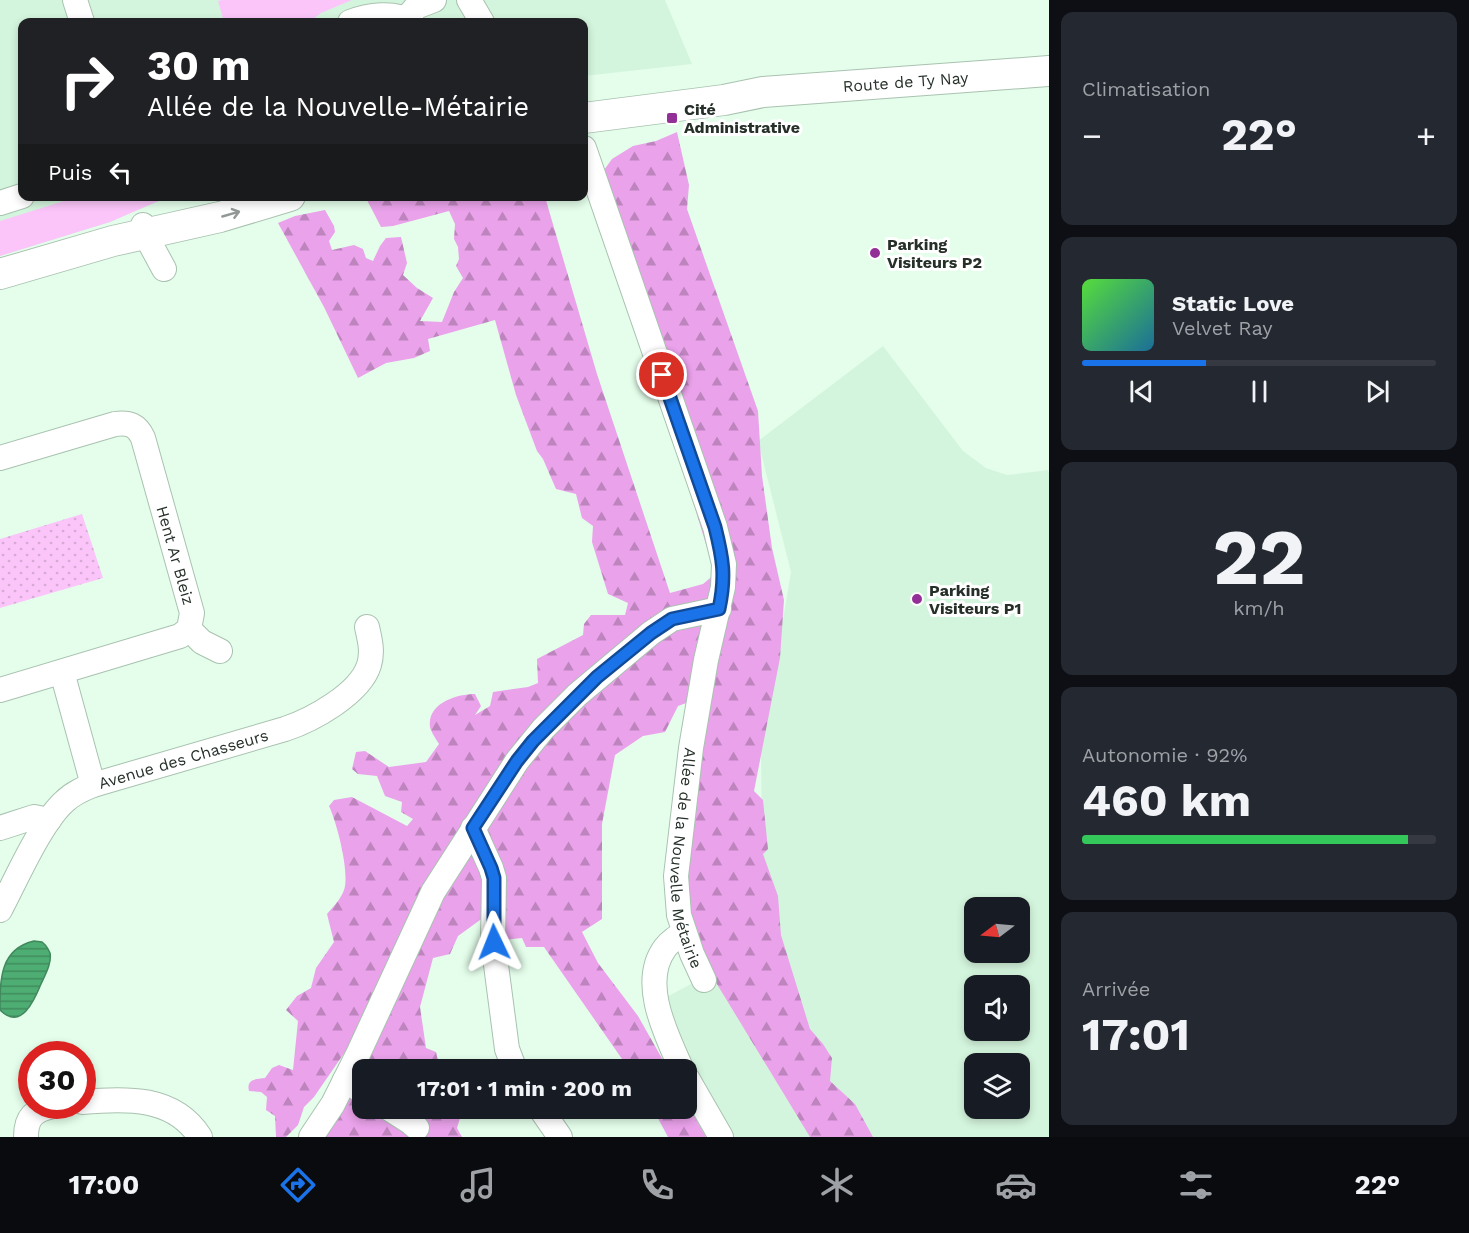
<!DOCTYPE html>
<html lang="fr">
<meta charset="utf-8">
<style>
body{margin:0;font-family:"Work Sans",sans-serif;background:#242831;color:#f1f3f6;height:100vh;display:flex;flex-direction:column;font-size:22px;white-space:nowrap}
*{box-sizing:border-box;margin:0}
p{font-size:20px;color:#9ea1a6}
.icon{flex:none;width:33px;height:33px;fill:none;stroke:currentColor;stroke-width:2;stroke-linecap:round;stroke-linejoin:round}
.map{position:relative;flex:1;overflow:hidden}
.side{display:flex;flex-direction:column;gap:12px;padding:12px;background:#0d0f14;width:420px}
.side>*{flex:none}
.hud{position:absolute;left:18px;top:18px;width:570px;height:183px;border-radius:12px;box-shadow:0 3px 9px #0003;background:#202124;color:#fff;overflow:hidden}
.needle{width:39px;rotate:254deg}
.controls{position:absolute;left:964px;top:897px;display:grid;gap:12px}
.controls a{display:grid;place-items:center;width:66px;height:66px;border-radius:12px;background:#171b24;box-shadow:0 3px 9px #0003;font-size:30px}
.speed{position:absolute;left:18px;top:1041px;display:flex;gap:12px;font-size:30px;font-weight:700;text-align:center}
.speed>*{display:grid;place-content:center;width:78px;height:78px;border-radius:50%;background:#171b24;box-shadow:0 3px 9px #0003;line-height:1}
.speed .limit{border:9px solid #d22;background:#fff;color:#111}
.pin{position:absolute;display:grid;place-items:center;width:51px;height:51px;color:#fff;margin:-26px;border:3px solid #fff;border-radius:50%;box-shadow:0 2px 6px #0007}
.me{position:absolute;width:66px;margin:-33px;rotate:358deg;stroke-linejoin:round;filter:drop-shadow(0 0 4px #0008)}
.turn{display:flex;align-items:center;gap:21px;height:126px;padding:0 30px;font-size:27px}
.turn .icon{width:78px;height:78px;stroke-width:2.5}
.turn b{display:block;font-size:42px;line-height:51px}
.then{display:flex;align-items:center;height:57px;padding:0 30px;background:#0003;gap:12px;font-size:22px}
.big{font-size:45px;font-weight:700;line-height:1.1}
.side .widget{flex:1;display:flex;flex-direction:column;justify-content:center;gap:9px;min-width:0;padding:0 21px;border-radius:12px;background:#242831}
.side .dial{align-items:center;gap:0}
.dial b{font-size:78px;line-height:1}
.song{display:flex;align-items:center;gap:18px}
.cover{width:72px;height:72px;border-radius:9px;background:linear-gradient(135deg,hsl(110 70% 55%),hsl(200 70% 35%))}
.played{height:6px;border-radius:3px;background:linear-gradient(90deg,#1a73e8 35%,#363941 35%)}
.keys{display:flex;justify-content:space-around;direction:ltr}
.heat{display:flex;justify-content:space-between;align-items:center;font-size:33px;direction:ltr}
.charge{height:9px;border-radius:4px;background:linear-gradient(90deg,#34c759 92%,#363941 0)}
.trip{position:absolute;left:352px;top:1059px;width:345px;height:60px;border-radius:12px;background:#171b24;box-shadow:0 3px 9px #0003;font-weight:700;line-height:60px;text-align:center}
.tab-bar{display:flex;height:96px;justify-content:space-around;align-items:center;background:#090b0e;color:#9ea1a6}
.tab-bar .icon{width:42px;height:42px}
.tab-bar .on{color:#1a73e8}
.tab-bar b{font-size:27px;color:#f1f3f6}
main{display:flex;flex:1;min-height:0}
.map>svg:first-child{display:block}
</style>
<main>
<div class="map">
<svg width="1049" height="1137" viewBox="0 0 1049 1137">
<defs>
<pattern id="forest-firs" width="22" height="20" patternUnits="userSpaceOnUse" patternTransform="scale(1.5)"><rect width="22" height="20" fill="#eaa2ea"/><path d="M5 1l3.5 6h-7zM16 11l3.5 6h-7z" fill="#bd84be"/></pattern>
<pattern id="garden-dots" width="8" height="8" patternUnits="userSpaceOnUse" patternTransform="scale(1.5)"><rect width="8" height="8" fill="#fbc5fa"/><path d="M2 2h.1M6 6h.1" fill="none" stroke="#d7aad6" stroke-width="1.8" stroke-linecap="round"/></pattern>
<pattern id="water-rules" width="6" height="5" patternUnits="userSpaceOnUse" patternTransform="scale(1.5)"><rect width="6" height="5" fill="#4dad73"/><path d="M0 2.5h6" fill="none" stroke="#408d5e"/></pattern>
</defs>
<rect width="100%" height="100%" fill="#e4feeb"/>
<!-- built -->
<path fill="#d4f5dd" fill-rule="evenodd" d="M0,0h665l27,64 -108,12v-54h-562v174l146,1 -58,25 -110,34z
M883,346l80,105 23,17 21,7 41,-5 1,3v664h-319l-40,-68 -29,-69 47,-25 54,-127 -1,-97 30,-179 -33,-131zM975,908h45v44h-45zM975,986h45v44h-45zM975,1064h45v44h-45z"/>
<!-- green -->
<path fill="#fbc5fa" d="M222,0h130l-31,13 -12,9h-85l-6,-21z
M80,196l88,1 -58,25 -110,34v-35z"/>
<!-- forest -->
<path fill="url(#forest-firs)" d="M677,132l12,53 -2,24 71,202 4,65 10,72 12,52 -4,58 -26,133 9,9 5,49 -5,5 15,42 3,39 29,94 13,15 9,14 -2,23 25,23 18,33h-63l-115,-189 -9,-26 3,-220 -11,4 -13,26 -22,4 -28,19 -13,69v95l-20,13 16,31 40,53 30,53h-39l-85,-122h-18l-4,-9 -18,2 -6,-33 -40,29 -8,18 -17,4 -13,49 6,41 10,4 4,17 -77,1v38l94,1 3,9 -3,10 5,9h-148l33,-88 -33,48 -10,10 -6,18 -12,12h-10l-1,-21 -9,-6 1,-13 -6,-5 -12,-1c-3,-12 7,-12 16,-13l7,-10 7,-3 14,5 5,-49 -12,-11 11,-14 14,-8 5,-20 18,-26 -7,-28c6,-7 14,-15 17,-24 6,-17 -7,-67 -15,-84l5,-6 18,-3 55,29 6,-7 -12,-7 1,-10 -17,-6 -8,-20 -19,-2 -6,-5 4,-17 9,-1 24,16 37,-5 13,-18c-3,-5 -8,-12 -9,-17 -3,-24 27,-33 45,-33l6,12 -6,9 15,-9 3,-14 35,-5 10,-4 -1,-24 46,-24 1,-11 7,-9h34l3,-12 -20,-9 -16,-52 1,-16 -11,-8 -6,-24 -20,-5 -13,-30 -6,-8 -21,-56 -21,-75 -67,19 2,12 -16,7 -28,5 -28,15 -34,-71 -46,-84 17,-7 30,-6 9,16 1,6 -6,9 3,9 22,-5 9,4 3,9 7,3 7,-15 6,-8 15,-1 6,26 -4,12 14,13 16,10 -13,23 22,1 12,-30 9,-14 -7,-12 3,-7 -1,-12 -4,-8 1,-15 -6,-13 -56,15 -12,1 -14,-27 7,-4 171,1 52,177 73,219 33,-9 12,-10 -114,-375 3,-29 8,-11 21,-13 23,-5z
M687,1103l19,34h-38l-15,-28 34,-1z"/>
<!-- garden -->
<path fill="url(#garden-dots)" d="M82,514l21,64 -103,30v-69z"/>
<!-- water -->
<path fill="url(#water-rules)" stroke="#41885d" stroke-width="1.5" d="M34,941l8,1c4,3 6,6 8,11 2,10 -5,22 -9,31 -7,17 -20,47 -41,26 0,-31 0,-61 34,-69z"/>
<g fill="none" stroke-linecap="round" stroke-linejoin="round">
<!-- minor casing -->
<g stroke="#a9c2b0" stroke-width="26">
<g id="minor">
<path d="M75,0l7,22"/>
<path d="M469,0l13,22"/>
<path d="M406,19l10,-12 18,-7"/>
<path d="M350,22c18,-7 44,-11 62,0"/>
<path id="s1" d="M584,148l131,379 9,37 -1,23 -17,73 -15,88 -15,128 3,39 13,39 12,26"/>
<path d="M0,203l22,-7"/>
<path d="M143,225l2,9 19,35"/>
<path id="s2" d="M0,458l115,-34c14,-2 22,1 28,14l49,175 -3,16 -9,7 -180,54"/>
<path d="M189,629l13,13 18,9"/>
<path d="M62,672l31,113"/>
<path d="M0,828l34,-11 15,3"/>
<path d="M473,828l18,40 3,10 -1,64 14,107 8,21"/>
<path id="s3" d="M0,910c16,-30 41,-88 65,-109 8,-8 18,-12 28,-16l192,-56c27,-9 75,-35 84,-64 4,-13 1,-25 -2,-38"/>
<path d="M682,1070c-15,-34 -43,-87 -17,-122 5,-7 12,-11 19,-15"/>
<path d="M687,1078l34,59"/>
<path d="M345,1080l18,12"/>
<path d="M82,1102c44,-4 92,-6 118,35"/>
<path d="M388,1108l22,14 7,6"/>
<path d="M540,1108l20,29"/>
<path d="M26,1137c0,-20 8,-27 27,-31"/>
<path d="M311,1137l22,-33 26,-52 74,-160 84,-131 26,-32 34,-34 74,-62 21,-14 47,-10"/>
</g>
</g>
<!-- major casing -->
<g stroke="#a9c2b0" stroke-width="32">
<g id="major">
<path id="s4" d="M584,118l140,-18 39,-8 286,-21"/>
<path d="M0,274l113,-33 107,-24 70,-21"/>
</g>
</g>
<!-- minor -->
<use href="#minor" stroke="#fff" stroke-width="24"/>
<!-- major -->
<use href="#major" stroke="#fff" stroke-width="30"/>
</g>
<!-- one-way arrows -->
<defs><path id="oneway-shaft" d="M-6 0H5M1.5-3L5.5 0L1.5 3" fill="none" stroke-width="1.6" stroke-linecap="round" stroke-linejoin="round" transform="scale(1.5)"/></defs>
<use stroke="#929894" href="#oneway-shaft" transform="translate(231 214) rotate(-16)"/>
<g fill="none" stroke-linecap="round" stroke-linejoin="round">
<!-- route casing -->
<g stroke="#114b97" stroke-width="15">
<path id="route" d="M494,942v-64l-3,-10 -18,-40 44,-67 16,-20 64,-64 54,-44 21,-14 47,-10c7,-33 4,-50 -4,-82l-53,-152"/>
</g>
<!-- route -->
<use href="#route" stroke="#1a73e8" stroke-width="10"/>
</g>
<!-- markers -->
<g fill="#933097" stroke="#fff" stroke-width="2">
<rect x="666" y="112" width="12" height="12" rx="3"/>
<circle cx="875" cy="253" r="6"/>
<circle cx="917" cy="599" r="6"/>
</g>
<g text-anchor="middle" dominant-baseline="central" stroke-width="6" stroke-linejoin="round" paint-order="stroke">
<!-- street labels -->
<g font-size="16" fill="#263029" stroke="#fff">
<text stroke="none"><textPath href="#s4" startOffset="324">Route de Ty Nay</textPath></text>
<text stroke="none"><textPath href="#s2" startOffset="276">Hent Ar Bleiz</textPath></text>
<text stroke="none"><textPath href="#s3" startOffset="254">Avenue des Chasseurs</textPath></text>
<text stroke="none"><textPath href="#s1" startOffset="738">Allée de la Nouvelle Métairie</textPath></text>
</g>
<!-- poi labels -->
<g font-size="16" font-weight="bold" fill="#263029" stroke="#fff" text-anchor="start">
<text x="684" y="109">Cité<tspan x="684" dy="18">Administrative</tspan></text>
<text x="887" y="244">Parking<tspan x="887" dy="18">Visiteurs P2</tspan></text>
<text x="929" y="590">Parking<tspan x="929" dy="18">Visiteurs P1</tspan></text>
</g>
</g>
</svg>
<div class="controls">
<a><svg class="needle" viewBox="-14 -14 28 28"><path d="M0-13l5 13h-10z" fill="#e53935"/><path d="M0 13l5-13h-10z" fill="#9ea1a6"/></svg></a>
<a><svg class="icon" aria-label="sound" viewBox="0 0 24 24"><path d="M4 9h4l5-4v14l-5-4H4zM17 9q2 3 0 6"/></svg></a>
<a><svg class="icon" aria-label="layers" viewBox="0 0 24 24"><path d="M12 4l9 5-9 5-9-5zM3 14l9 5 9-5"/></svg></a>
</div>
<div class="speed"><div class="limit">30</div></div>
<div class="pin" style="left:662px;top:375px;background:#d93025"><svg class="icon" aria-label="arrive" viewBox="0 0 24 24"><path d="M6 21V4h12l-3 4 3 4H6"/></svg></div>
<svg class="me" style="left:494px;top:942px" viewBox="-20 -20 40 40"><path d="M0-17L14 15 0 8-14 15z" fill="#1a73e8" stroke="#fff" stroke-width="4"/></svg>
<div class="trip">17:01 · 1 min · 200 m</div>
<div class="hud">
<div class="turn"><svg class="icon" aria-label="right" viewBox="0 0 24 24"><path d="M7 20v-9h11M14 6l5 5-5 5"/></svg><div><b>30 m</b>Allée de la Nouvelle-Métairie</div></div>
<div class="then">Puis<svg class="icon" aria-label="left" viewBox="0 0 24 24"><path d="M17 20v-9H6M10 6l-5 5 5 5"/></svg></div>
</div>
</div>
<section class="side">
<div class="widget"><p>Climatisation</p>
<div class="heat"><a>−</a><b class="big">22°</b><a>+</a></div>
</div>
<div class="widget">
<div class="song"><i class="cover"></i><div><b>Static Love</b><p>Velvet Ray</p></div></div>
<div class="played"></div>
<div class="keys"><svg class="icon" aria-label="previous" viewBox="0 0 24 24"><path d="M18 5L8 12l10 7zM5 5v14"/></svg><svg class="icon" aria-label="pause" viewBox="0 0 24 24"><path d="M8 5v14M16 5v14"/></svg><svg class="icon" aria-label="next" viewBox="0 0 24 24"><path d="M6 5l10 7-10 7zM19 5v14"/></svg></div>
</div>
<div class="widget dial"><b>22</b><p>km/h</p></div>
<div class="widget"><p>Autonomie · 92%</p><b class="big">460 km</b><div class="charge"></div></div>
<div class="widget"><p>Arrivée</p><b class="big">17:01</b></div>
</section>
</main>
<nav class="tab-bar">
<b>17:00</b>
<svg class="icon on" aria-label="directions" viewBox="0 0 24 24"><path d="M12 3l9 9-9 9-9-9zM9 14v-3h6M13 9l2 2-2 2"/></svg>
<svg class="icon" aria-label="music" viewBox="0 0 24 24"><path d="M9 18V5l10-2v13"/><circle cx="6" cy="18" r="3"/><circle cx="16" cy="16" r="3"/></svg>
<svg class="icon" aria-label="phone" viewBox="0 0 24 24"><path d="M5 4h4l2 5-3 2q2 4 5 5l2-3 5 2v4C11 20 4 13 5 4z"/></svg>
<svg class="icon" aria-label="climate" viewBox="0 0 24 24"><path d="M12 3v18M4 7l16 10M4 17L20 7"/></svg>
<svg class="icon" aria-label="car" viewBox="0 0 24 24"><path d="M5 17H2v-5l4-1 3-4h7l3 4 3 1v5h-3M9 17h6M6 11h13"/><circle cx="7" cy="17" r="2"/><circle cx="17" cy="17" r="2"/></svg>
<svg class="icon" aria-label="filters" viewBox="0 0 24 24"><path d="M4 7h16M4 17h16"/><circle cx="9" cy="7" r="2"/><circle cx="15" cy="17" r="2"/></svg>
<b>22°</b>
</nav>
